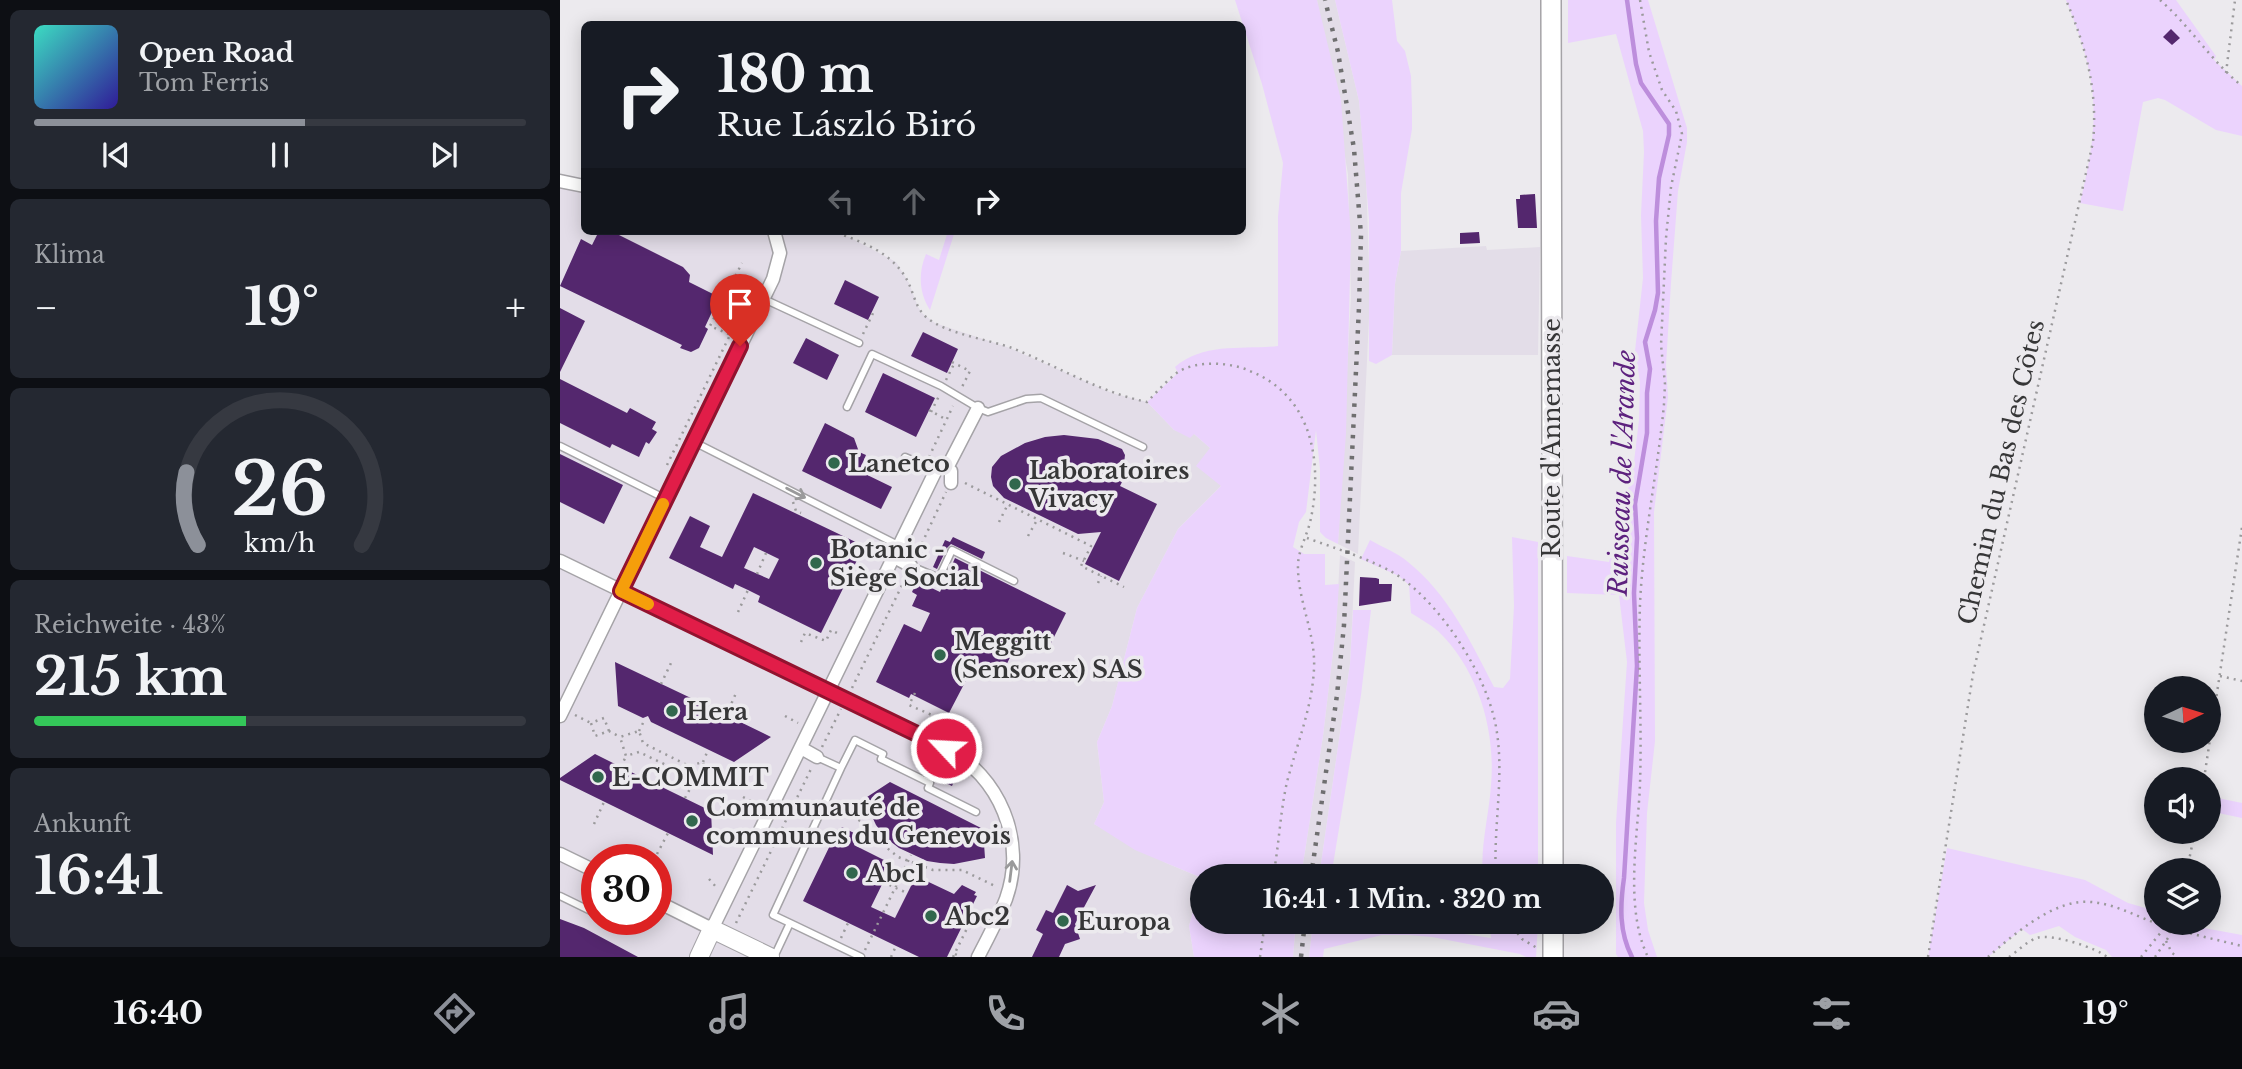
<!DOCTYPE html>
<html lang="de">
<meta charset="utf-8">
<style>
body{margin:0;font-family:"Libre Baskerville",serif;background:#242831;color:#f1f3f6;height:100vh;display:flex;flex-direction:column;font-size:26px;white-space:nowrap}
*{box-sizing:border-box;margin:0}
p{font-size:23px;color:#9ea1a6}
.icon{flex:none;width:38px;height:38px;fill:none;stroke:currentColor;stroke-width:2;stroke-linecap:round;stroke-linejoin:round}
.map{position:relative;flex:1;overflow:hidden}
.side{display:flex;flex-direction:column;gap:10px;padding:10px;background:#0d0f14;width:560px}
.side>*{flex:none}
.top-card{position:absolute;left:21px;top:21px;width:665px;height:214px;border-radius:10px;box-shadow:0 4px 18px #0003;background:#171b24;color:#f1f3f6;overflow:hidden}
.needle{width:46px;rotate:86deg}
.fabs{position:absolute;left:1584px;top:676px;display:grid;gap:14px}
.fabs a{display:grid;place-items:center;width:77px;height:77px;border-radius:50%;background:#171b24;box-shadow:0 4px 18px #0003;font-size:35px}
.speed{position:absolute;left:21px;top:844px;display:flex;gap:14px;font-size:35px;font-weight:700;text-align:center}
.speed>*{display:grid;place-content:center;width:91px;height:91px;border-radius:50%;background:#171b24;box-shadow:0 4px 18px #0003;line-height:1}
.speed .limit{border:10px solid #d22;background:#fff;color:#111}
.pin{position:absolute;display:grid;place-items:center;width:60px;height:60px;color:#fff;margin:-72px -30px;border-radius:50% 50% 50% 0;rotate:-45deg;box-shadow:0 0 7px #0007}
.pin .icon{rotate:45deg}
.me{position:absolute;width:77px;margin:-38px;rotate:295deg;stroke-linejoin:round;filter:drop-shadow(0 0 5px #0008)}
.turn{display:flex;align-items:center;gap:24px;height:147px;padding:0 21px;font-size:32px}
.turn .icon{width:91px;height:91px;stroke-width:2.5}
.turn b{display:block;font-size:49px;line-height:60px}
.lanes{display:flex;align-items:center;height:66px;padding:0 21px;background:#0003;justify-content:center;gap:35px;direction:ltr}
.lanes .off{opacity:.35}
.big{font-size:52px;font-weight:700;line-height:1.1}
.side .tile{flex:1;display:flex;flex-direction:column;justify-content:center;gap:10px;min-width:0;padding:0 24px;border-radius:10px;background:#242831}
.side .dial{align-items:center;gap:0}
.dial svg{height:182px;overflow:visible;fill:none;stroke:#363941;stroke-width:7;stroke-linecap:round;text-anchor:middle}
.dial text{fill:#f1f3f6;stroke:none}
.song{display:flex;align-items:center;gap:21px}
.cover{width:84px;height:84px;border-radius:10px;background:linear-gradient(135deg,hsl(170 70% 55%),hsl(250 70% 35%))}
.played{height:7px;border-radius:4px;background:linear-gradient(90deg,#8c9099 55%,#363941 55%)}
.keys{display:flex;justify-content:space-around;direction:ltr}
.heat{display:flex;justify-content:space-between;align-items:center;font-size:38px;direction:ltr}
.charge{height:10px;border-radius:5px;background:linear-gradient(90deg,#34c759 43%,#363941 0)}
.trip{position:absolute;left:630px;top:864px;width:424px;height:70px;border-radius:35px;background:#171b24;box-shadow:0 4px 18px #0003;font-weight:700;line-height:70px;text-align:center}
.menu{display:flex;height:112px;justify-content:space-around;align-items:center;background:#090b0e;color:#9ea1a6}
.menu .icon{width:49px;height:49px}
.menu .current{color:#8c9099}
.menu b{font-size:32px;color:#f1f3f6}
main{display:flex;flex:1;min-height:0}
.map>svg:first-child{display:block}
</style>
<main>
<section class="side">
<div class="tile">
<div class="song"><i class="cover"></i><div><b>Open Road</b><p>Tom Ferris</p></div></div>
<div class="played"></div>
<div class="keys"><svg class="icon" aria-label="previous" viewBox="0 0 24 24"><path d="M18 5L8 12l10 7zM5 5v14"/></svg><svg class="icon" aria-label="pause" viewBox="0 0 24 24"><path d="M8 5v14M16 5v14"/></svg><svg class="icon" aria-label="next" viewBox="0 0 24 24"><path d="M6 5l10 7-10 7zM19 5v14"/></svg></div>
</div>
<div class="tile"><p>Klima</p>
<div class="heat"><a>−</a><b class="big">19°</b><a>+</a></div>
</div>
<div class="tile dial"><svg viewBox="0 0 100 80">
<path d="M14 69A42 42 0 1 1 86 69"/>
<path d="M14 69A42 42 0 0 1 9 37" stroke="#8c9099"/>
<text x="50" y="56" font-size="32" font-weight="700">26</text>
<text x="50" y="72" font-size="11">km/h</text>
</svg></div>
<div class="tile"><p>Reichweite · 43%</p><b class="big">215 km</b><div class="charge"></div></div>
<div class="tile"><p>Ankunft</p><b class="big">16:41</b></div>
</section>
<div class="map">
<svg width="1682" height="957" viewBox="0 0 1682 957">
<rect width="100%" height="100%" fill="#eceaee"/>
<!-- built -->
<path fill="#e3dde8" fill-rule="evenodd" d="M757,0h18l24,101 7,75 4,120 -12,258 -20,-10 13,-247 -3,-123z
M0,188l24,4v39h247l18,6 47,25 13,21 9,24 5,7 12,9 75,25 102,45 35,9 27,28 20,4 16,14 11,38 -43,43 -41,79 -25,98 -15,36 7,60 -10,22 72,39 36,15 -13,48 5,31h-634zM37,859h59v60h-59z
M926,246l1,4 53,-3 -2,108h-146l3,-71 6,-33z
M780,555l15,7 -5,102 -31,213h-18l22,-141 13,-109z
M736,922h17l-4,35h-16z"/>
<!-- green -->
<path fill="#ebd3fd" d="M675,0h82l24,100 10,137 -5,196 -8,111 -12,-6 -6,-6v-63l-4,-39 -10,82 -7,10 -6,25 11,7h21v31l14,-1 -3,43 -13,109 -22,141 -99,1 -67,-28 -41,-26 10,-22 -7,-60 15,-36 25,-98 41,-79 43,-43 -25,-20 14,-18 -16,-14 -4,4 -16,-8 -27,-28 31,-29 -3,-6c29,-25 68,-17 103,-21v-129l5,-54 -21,-79z
M775,0h57l5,41 8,10 6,25 1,33v20l-11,64v58l-6,33 -3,71 -16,9 -7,-3v-142l-10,-118z
M1008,0h80l39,128v14l-9,49 -7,92 -5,82 2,32 -14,115 1,229 -8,72 -3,90 4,27 9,27h-39l-2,-3v-131l11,-161 -8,-67 -52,-2v-37l42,6 24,-92 6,-50 1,-38 -5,-31 8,-73 -2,-63 3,-63 -1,-21 -27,-97 -48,9z
M1506,0h110l40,56 -2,4 28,26v50l-26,-6 -51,-30 -7,-2 -15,4 -20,109 -43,-8c21,-85 19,-122 -14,-203z
M388,231h7l-25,79c-11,-17 -12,-37 -4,-56l13,6z
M952,537l26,5v335h-55c-3,-31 6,-61 8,-92 5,-54 -13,-116 -53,-154 -8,-7 -18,-12 -27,-18l-2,-28 -10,-9 -38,-17 9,-19c12,7 28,13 38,22 40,32 63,80 86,125l9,1 7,-9 4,-73z
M793,610h18l-10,85 -30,182h-12l31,-213z
M1648,796l34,7v15l-33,-7z
M1387,848l138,32 43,23 28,8v11h34l14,6 38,7v22h-130l-6,-7 -31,-13 -16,-11 -29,9 -8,-6 -34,28h-60z
M642,878v44h94l-3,35h-99l-5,-31z
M753,922h13l-1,10 52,-5h40l74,11 -2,-16h49l-2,35h-10l-6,-3 -88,-17 -23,-2h-27l-58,14 -1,8h-14z"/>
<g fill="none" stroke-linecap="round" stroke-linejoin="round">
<!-- stream -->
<path stroke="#bd8edc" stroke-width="4.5" d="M1067,0l9,64 5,19 28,41v11l-10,43 -3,43 2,72 -3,17 -10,32 5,27 -3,24v40l-12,71 2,34 -3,55 3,73 -13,212c-4,28 -5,54 8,79"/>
</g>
<!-- building -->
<path fill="#54276e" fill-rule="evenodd" d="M1611,29l9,9 -8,7 -9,-8z
M975,194l2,34h-19l-2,-29h4v-4z
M39,231h12l72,36 7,8 -1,7 30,15 -14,30 3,2 -9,19 -8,4 -11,-4 2,-3 -122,-59 21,-47 11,6z
M919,232l1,11 -20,1v-11z
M285,280l34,17 -11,23 -34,-16z
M0,308l25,13 -25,51z
M363,332l35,17 -11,24 -36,-17z
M246,338l33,17 -12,25 -34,-17z
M323,373l52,25 -19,39 -51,-25z
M0,379l67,34 3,-5 26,14 -4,7 5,3 -8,12 -3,-2 -7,15 -27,-13 -2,4 -50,-25z
M265,423l29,15 5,14 7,3 -7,16 33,16 -11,22 -79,-38z
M504,435l34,4 24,10 3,6 -1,8 6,3 -10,20 37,18 -38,77 -34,-17 16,-32 -23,2 -74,-36 -11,-12 -2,-9 1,-10 9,-11 24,-13 20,-6z
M0,454l63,31 -19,39 -44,-22z
M193,493l111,53 -43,87 -63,-31 2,-6 -12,-6 -13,-6 -2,5 -64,-31 21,-42 20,10 -10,21 22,10zM194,547l25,12 -10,20 -25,-11z
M393,537l32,15 -3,7 -31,-15 -4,4 -10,21 -4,-2 12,-27 5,2z
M395,558l111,55 -20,40 -27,-14 -19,39 -26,-13 -25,48 -38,-19 -2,4 -33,-16 28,-58 17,8 9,-19 -18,-7 5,-11 -5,-3 5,-11 23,11z
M800,577l16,1 3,1v5h13l-1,17 -32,5z
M55,662l78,37 78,38 -37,25 -83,-40 -3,-6 -5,2 -25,-12z
M35,754l24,12 2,6 8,-1 82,40 2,44 -153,-75v-2z
M384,770l12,6 -4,10 -13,-6z
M330,782l93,47 2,29 -31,6 -14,-1 -13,-2 -28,-13 -13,-10 -10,-13 -12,-26z
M282,827l14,7 -1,3 2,1 -3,7 38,19 -21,43 24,11 21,-42 38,18 8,-9 14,7 -2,3 3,1 -30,61h-28l-116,-56 35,-72 2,1z
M507,885l11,6 18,-6 -21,39 5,15 -15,5 -6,13h-27l11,-23 -7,-4 10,-20 7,3z
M0,919l24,9 54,29h-78z"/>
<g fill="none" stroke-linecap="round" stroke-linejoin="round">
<!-- lane casing -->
<g stroke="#a5a3a7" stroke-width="9">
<path id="lane" d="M204,299l95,44
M287,407l25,-53 69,32 37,22 10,4 38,-13 15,-1 102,49
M134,442l206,104
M0,446l106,53
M345,457l30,13
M351,566l28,12 13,-28 62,31
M281,768l14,-28 28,14 -2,5 49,24 -2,5 48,24
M0,896l37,18
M230,923l-17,-8 68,-147 -24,-11
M214,957l16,-34 71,34"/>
</g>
<!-- street casing -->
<g stroke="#a5a3a7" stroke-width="15">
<path id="street" d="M0,181l24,5
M387,468l31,-60
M334,557l17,9
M0,561l386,187c53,28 81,92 60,151 -8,20 -18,39 -28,58
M0,716l213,-437 7,-26 -6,-22
M241,748l16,9
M0,854l37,18
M96,901l56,28 225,-461 8,-1 6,4v12"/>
</g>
<!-- secondary casing -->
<g stroke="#a5a3a7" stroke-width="20">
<path id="secondary" d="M139,957l13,-28 58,28"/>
</g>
<!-- primary casing -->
<g stroke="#a5a3a7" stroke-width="22">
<path id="primary" d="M991,0l2,877
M993,922v35"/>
</g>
<!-- path -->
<path stroke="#9b9a9c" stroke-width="2.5" stroke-dasharray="2 5" stroke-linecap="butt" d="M1080,0l9,52 13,38 14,21 6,23 -11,53 -5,51 -5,107 4,39 -1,20c-6,66 -21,133 -24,200 -2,60 2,120 0,180 -2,53 -16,124 8,173
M1600,0c30,26 51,61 82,86
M1666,73l9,-73
M271,231c30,10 64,22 78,53 5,11 7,24 17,33 20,17 61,22 86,31 45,18 87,44 135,54 10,-10 20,-22 31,-30 19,-12 52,-10 72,-1 61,24 73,89 61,147 -3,16 -12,30 -13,46 -1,36 18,69 16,105 -2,39 -17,75 -27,113 -7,31 -8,64 -14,95
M169,334l-19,-8 32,-63
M303,334l12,-25
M392,362l18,9 -8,16
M386,380l8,-16
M369,410l18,10
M371,412l8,-16
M369,457l24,-51
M107,465l78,-161
M405,483l126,63 -10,20 43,21
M233,502l3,9 5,2
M439,522l8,-16
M468,536l9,-16
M747,538c27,10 70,23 93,39 44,31 90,103 97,156 7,47 -4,96 -1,144
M503,553l21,8
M356,556l30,-64
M197,574l9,-21
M538,583l3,-7
M178,612l10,-22
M241,642l4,-9 21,8 5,-11 10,5
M1660,676l22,5
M101,684l11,-23
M292,688l54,-111
M355,693l-6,12 50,22
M15,715l16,8
M166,716l10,-23
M225,716l13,7
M49,731l-5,-13 -13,5 4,13 14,-5 11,6
M79,731l6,-12
M262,747l19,-38
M143,762l5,-12
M61,767l5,-11
M1644,779l38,-252
M148,781l-17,6 -4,-12 -48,-23 -13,4 -6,-19 19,-6 4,12 46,23 14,-4 5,19 6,1
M183,797l16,8
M125,798l6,-11
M273,808l34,16 14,19 17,14 35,13h29l33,16
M34,824l10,-22
M258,840l11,6
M97,854l11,-21
M1627,870l8,-39
M149,879l8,9
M323,882l24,11
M949,922l13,17 15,9
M176,923l75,-154
M281,938l7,-15
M1606,941l6,12 6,4
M305,950l46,-95
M395,954l6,3
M331,957l5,-11
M393,957l20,-41 10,4
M700,957l5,-35
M1368,957l45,-283 120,-532c5,-51 -7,-95 -27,-142
M1428,957c25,-22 67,-59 103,-55 24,2 45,14 67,22 27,9 56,15 84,22
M1449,957c9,-6 18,-16 28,-19 14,-5 60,10 70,19
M1581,957l25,-31
M1595,957l13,-19 3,-10"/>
<!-- lane -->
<use href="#lane" stroke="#fff" stroke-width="6"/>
<!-- street -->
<use href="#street" stroke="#fff" stroke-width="12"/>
<!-- secondary -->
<use href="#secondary" stroke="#fff" stroke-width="18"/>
<!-- primary -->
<use href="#primary" stroke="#fff" stroke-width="19"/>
<!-- rail -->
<path stroke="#6f6f70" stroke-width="4.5" stroke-dasharray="3.5 7" stroke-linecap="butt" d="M751,877l26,-182 7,-70 15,-318 2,-72 -7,-86 -16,-97 -13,-52
M741,957l4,-35"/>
</g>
<!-- one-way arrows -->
<defs><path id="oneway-shaft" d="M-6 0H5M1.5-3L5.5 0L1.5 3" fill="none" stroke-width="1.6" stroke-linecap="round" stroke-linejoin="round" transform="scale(1.75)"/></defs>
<g stroke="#9a9a9b">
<use href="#oneway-shaft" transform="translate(236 493) rotate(27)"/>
<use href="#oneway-shaft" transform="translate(451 871) rotate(-83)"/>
</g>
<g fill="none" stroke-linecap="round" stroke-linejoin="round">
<!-- route casing -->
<g stroke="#92132f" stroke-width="18">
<path id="route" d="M180,346l-119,245 325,157"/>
</g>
<!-- route -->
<use href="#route" stroke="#e11d48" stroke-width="12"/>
<!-- slow -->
<path stroke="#f59e0b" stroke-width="12" d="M88,604l-27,-13 42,-87"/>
</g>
<!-- markers -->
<g fill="#31674d" stroke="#eceaee" stroke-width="2.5">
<circle cx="274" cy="463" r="7"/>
<circle cx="455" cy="484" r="7"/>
<circle cx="256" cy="563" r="7"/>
<circle cx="380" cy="655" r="7"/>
<circle cx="112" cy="711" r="7"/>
<circle cx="38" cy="777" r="7"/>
<circle cx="132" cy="821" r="7"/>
<circle cx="292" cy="873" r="7"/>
<circle cx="371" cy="916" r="7"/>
<circle cx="503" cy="921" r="7"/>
</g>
<g text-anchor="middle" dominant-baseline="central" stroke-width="7" stroke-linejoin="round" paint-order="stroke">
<!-- street labels -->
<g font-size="24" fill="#363637" stroke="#eceaee">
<text transform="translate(991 438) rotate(-90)">Route d'Annemasse</text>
<text transform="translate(1441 472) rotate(-77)">Chemin du Bas des Côtes</text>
</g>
<!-- poi labels -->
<g font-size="24" font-weight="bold" fill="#363637" stroke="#eceaee" text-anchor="start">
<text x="288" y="463">Lanetco</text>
<text x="469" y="470">Laboratoires<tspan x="469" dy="28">Vivacy</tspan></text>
<text x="270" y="549">Botanic -<tspan x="270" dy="28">Siège Social</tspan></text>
<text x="394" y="641">Meggitt<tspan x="394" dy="28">(Sensorex) SAS</tspan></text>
<text x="126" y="711">Hera</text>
<text x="52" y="777">E-COMMIT</text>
<text x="146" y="807">Communauté de<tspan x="146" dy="28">communes du Genevois</tspan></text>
<text x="306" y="873">Abc1</text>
<text x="385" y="916">Abc2</text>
<text x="517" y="921">Europa</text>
</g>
<!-- water labels -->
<g font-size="26" font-style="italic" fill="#5d217e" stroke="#eceaee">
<text transform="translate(1062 473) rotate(-88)">Ruisseau de l'Arande</text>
</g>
</g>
</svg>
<div class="fabs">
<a><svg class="needle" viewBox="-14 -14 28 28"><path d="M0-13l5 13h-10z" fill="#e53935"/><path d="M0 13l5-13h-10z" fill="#9ea1a6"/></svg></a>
<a><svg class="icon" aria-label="sound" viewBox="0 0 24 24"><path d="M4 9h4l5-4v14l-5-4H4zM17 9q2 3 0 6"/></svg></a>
<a><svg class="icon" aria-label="layers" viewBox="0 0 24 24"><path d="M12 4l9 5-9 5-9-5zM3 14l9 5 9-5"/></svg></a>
</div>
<div class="speed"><div class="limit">30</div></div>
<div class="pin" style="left:180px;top:346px;background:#d93025"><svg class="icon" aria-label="arrive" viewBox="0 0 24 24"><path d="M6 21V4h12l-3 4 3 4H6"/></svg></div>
<svg class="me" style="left:386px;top:748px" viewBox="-20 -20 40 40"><circle r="17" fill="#e11d48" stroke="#fff" stroke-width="3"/><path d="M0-11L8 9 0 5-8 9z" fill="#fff"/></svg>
<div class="trip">16:41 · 1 Min. · 320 m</div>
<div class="top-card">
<div class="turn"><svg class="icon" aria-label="right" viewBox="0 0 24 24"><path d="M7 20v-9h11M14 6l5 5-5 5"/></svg><div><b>180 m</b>Rue László Biró</div></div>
<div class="lanes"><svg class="icon off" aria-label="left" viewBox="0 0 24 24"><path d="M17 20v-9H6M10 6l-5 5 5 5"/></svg><svg class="icon off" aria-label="ahead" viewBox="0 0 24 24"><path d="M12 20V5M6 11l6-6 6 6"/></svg><svg class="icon" aria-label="right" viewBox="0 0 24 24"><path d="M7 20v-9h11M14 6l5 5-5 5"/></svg></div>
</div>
</div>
</main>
<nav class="menu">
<b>16:40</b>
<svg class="icon current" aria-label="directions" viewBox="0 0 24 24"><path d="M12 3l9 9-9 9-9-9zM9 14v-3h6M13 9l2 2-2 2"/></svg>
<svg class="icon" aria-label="music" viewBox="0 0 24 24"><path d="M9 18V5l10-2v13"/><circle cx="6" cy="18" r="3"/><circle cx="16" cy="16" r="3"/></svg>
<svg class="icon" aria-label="phone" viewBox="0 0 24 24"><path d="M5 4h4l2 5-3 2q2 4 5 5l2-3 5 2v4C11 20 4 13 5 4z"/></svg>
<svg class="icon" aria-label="climate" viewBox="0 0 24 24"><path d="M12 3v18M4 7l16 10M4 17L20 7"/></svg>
<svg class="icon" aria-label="car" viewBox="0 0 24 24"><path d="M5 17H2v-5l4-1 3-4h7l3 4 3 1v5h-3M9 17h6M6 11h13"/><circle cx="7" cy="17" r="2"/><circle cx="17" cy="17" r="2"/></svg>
<svg class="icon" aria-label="filters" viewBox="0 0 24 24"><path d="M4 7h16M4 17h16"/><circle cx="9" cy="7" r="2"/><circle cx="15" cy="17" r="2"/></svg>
<b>19°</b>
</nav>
